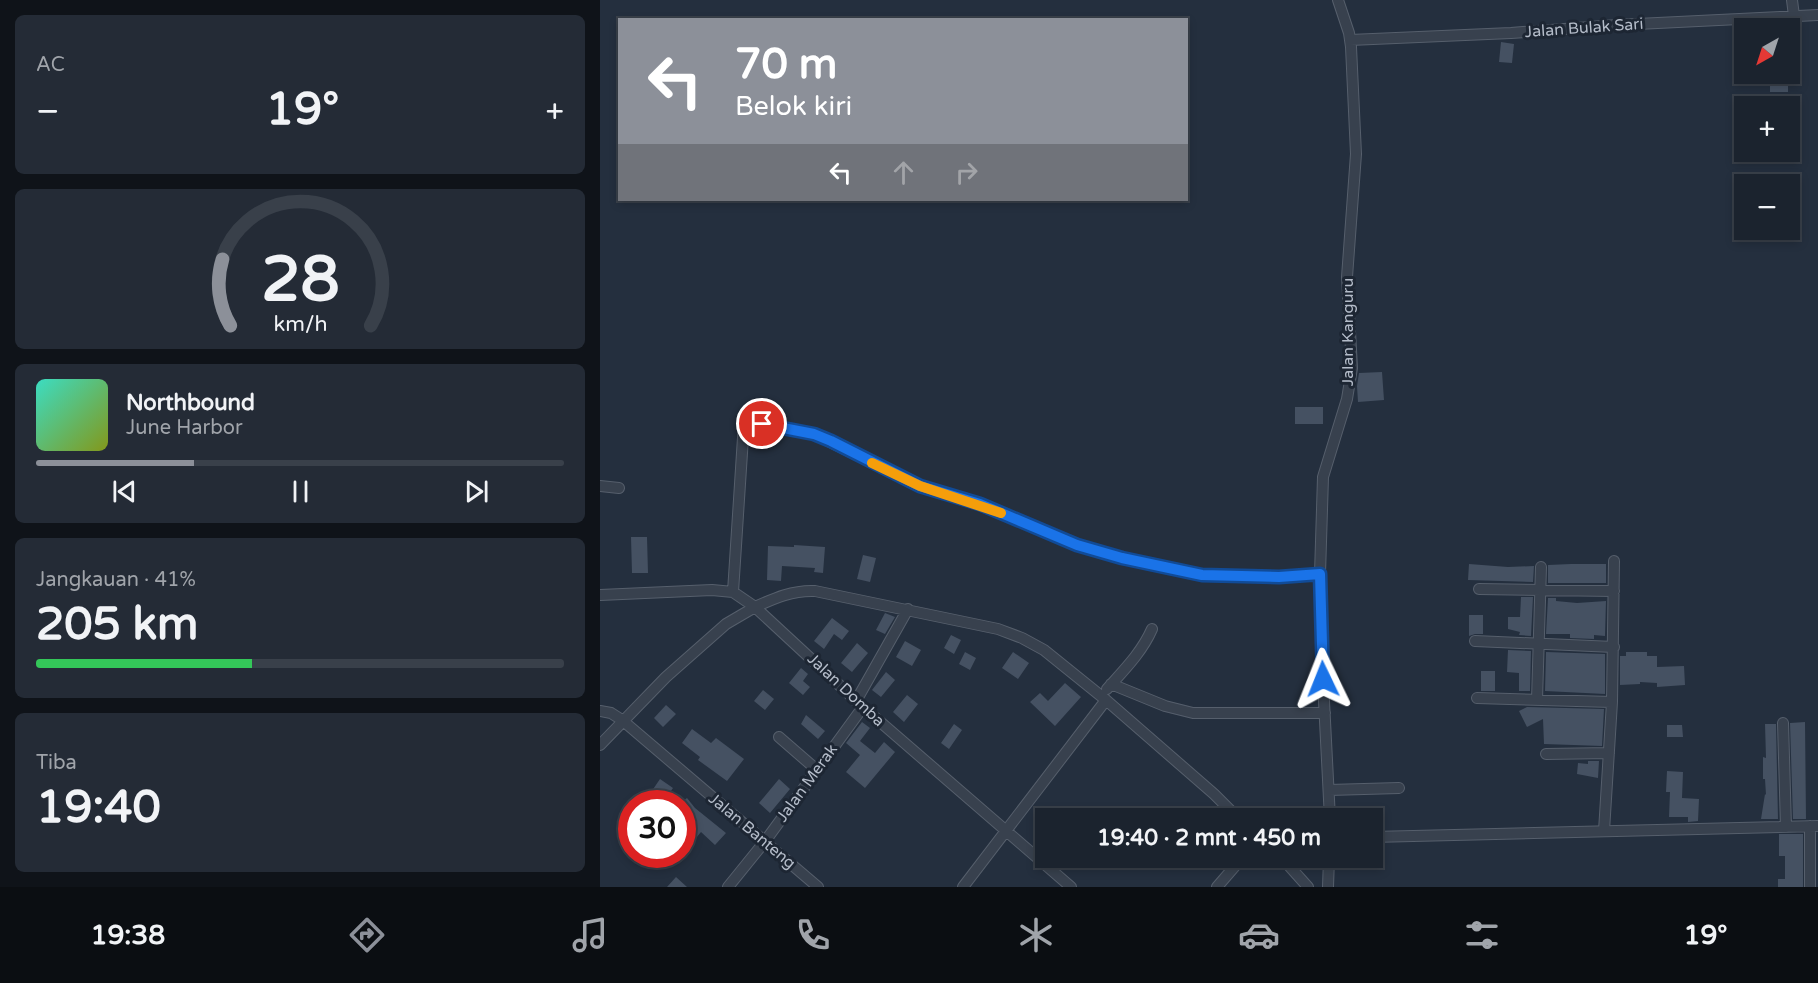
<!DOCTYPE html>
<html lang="id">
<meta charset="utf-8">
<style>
body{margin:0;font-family:"Varela Round",sans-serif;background:#242b36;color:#f1f3f6;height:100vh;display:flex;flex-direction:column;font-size:22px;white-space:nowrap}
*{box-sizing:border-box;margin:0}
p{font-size:20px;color:#a0a4aa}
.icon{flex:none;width:33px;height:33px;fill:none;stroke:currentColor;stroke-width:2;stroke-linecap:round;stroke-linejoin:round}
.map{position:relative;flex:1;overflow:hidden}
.panel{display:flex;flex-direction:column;gap:15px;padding:15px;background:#0f1319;width:600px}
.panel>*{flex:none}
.hud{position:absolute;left:18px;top:18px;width:570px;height:183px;border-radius:0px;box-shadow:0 3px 9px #0003,0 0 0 2px #39404a;background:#8c9099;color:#fff;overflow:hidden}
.needle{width:39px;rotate:219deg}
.buttons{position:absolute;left:1134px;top:18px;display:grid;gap:12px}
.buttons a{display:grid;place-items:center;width:66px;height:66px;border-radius:0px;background:#1b232e;box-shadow:0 3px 9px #0003,0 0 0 2px #39404a;font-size:30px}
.speed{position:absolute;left:18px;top:790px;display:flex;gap:12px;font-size:30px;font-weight:700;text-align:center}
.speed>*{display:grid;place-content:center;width:78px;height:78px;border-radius:50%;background:#1b232e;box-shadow:0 3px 9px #0003,0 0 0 2px #39404a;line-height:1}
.speed .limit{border:9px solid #d22;background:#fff;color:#111}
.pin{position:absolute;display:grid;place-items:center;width:51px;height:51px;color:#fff;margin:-26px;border:3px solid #fff;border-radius:50%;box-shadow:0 2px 6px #0007}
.me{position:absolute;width:66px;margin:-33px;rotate:358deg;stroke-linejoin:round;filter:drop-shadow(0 0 4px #0008)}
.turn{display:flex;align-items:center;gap:21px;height:126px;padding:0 18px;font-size:27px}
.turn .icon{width:78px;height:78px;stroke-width:2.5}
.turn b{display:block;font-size:42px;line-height:51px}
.lanes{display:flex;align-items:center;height:57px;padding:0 18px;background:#0003;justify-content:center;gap:30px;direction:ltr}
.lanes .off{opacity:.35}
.big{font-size:45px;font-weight:700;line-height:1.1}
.panel .widget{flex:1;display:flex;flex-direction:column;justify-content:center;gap:9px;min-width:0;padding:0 21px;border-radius:9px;background:#242b36}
.panel .dial{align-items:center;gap:0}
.dial svg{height:156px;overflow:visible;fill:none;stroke:#39404a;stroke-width:7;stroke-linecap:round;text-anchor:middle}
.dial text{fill:#f1f3f6;stroke:none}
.song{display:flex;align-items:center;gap:18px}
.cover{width:72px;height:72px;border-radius:9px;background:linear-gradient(135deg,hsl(170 70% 55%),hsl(70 70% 35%))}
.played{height:6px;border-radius:3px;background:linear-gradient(90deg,#8c9099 30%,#39404a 30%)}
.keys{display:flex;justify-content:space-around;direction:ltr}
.heat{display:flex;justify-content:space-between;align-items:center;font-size:33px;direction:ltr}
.charge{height:9px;border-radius:4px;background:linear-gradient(90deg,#34c759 41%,#39404a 0)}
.trip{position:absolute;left:435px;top:808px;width:348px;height:60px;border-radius:0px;background:#1b232e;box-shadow:0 3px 9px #0003,0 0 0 2px #39404a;font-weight:700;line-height:60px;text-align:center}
.tab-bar{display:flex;height:96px;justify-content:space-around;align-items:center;background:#0b0e12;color:#a0a4aa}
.tab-bar .icon{width:42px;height:42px}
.tab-bar .active{color:#8c9099}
.tab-bar b{font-size:27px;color:#f1f3f6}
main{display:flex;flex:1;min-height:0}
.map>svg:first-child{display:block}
</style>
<main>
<section class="panel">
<div class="widget"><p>AC</p>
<div class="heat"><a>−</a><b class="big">19°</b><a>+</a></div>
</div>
<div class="widget dial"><svg viewBox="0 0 100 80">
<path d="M14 69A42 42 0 1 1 86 69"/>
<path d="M14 69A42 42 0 0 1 10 35" stroke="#8c9099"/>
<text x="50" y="56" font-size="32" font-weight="700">28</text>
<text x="50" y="72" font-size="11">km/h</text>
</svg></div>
<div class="widget">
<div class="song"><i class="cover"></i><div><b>Northbound</b><p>June Harbor</p></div></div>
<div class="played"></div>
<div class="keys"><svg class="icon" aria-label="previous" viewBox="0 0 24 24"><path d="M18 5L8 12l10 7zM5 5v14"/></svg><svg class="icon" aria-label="pause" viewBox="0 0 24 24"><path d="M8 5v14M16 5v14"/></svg><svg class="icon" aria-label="next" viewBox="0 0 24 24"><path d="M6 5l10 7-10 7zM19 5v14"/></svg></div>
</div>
<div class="widget"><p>Jangkauan · 41%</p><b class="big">205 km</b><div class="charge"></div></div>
<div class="widget"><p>Tiba</p><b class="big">19:40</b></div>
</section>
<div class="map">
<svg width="1218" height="887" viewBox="0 0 1218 887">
<rect width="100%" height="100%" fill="#242f3e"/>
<!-- building -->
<path fill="#455162" d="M901,42l13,2 -2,19 -13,-1z
M1170,74h18v18h-18z
M782,372l2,28 -26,2 -1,-16 2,-13z
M695,407h28v17h-28z
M31,537h16l1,36h-16z
M194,545l31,2 -2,26 -9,-1 1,-4 -33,-2 -1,15 -14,-1 1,-34 26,1z
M263,555l13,3 -6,24 -13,-3z
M869,564l39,3 26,-1 -1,16 -65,-2z
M971,564h35v19h-58v-18z
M921,597h12l-2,39 -12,-1 1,-3 -12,-3v-12h12z
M948,598h8v3l21,2 29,-2 -1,35 -11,-1v4l-24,-1v-4h-24z
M285,613l10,4 -10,17 -9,-4z
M869,615h14v19h-8l-6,2z
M232,618l17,13 -7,9 -8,-6 -10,15 -10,-8z
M351,635l10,5 -7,14 -10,-6z
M305,641l16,9 -9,16 -16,-9z
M257,643l11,10 -16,19 -11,-9z
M908,650l23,1 -1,40h-11v-18l-12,-1z
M365,652l11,6 -6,12 -11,-6z
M413,652l16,11 -11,16 -16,-11z
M946,652l59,2v40l-60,-3z
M1026,652h21v4h10v11l27,-1 1,19 -28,2v-4l-17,-1v2l-20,1v-29h6z
M201,668l7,6 -5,7 7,6 -7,8 -14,-12z
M881,671h14v20h-14z
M286,672l9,8 -14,17 -9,-7z
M465,683l16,14 -26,29 -25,-24 10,-9 8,8z
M163,690l11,9 -9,11 -11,-9z
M307,695l11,9 -14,18 -11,-10z
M66,705l10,9 -13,13 -9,-9z
M927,707l77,2 -2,37 -58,-2 -1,-25 -16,8 -8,-16z
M206,715l19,16 -7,8 -17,-15z
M262,722l8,6 -10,13 15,12 9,-11 11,10 -30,36 -19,-16 14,-17 -14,-12z
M1205,722l1,97h-13l-3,-96z
M354,724l8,6 -13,19 -8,-6z
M1165,724h11l2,95h-17l4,-25 1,1 -1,-16h-2v-22l3,1z
M1067,725h15l1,12h-16z
M92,729l19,14 5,-5 28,21 -17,22 -29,-21 2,-3 -18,-14z
M988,761h11l-1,17 -21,-4 1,-11 10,1z
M1067,771l16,1 -1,26 17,1 -1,22 -10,1v-5h-19l1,-25h-4z
M60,779l13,9 -11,16h-19z
M179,779l11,10 -20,24 -11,-10z
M87,798l8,10 31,25 -11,12 -14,-13 -5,6 -11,-8 4,-5 -7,-6v-17z
M1179,834h24v53h-25v-8h7v-23h-6z
M76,877l11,10h-20z"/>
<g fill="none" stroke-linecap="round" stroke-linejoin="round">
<!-- minor casing -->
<g stroke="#565f6c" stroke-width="12">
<path id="minor" d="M1192,0l2,16
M750,40l161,-7 106,-8 201,-10
M0,486l19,2
M879,589l135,2
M133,592l11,-170 70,12 106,52 60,18 97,41 45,13 80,17 77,2 41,-3
M0,595l112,-5 21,2 22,15c20,-9 38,-17 60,-16l183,38 24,9 22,12 62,50 108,94 25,25
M875,641l139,6
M511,684l54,22 28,7h132
M507,689c17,-19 35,-37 45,-60
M877,698l135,4
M937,700l4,-133
M256,701l52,-92
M0,711l11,2 11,7 196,167
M1183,723l3,104
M179,737l38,33
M0,745l66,-68 60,-53 29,-17 108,100 208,180
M946,754l63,-1
M729,790l70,-2
M730,819l-8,-157 -2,-88 3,-97 24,-78 5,-31 -5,-91 9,-123 -5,-107 -2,-14 -11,-33
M1004,831l8,-129 2,-141
M772,837l446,-11
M682,858l26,29
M128,887l38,-47 97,-133
M363,887l143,-187
M617,887l25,-29
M728,887l1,-29
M1210,887v-61"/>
</g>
<!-- minor -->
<use href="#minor" stroke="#38414e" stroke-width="10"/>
</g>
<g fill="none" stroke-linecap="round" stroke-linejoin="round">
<!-- route casing -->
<g stroke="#114b97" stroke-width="15">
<path id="route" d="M162,424l52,10 17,7 89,45 60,18 97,41 45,13 80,17 77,2 41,-3 3,105"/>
</g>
<!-- route -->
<use href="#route" stroke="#1a73e8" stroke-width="10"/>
<!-- slow -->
<path stroke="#f59e0b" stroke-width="10" d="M272,463l48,23 81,27"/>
</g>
<g text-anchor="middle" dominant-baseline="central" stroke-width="6" stroke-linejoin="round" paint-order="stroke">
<!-- street labels -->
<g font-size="16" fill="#b4bcc9" stroke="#1d2633">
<text transform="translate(984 28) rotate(-4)">Jalan Bulak Sari</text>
<text transform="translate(748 332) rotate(-90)">Jalan Kanguru</text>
<text transform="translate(246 690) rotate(43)">Jalan Domba</text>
<text transform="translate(207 783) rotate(-54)">Jalan Merak</text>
<text transform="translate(152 831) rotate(40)">Jalan Banteng</text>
</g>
</g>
</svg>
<div class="buttons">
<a><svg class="needle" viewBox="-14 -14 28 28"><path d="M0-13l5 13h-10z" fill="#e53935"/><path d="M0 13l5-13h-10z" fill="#a0a4aa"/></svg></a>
<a>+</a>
<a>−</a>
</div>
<div class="speed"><div class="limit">30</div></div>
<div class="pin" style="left:162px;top:424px;background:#d93025"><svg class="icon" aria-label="arrive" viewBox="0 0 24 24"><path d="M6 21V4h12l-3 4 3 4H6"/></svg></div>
<svg class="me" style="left:723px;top:679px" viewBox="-20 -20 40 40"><path d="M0-17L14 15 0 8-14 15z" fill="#1a73e8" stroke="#fff" stroke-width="4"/></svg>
<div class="trip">19:40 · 2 mnt · 450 m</div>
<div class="hud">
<div class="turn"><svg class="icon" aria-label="left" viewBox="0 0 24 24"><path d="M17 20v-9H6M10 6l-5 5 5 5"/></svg><div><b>70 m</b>Belok kiri</div></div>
<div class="lanes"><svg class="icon" aria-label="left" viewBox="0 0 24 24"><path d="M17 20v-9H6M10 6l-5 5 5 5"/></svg><svg class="icon off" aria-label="ahead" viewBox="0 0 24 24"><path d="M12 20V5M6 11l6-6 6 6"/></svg><svg class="icon off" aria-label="right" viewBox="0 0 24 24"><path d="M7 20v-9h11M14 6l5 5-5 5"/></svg></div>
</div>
</div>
</main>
<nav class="tab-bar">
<b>19:38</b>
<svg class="icon active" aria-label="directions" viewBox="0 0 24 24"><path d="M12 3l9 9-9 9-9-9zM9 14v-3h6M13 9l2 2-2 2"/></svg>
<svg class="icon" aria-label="music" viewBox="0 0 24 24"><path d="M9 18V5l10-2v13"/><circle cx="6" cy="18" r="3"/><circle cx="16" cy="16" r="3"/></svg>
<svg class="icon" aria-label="phone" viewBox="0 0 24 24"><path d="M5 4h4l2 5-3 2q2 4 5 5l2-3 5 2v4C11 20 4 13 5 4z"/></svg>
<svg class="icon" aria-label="climate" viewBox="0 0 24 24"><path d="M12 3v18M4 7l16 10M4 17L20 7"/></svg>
<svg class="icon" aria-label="car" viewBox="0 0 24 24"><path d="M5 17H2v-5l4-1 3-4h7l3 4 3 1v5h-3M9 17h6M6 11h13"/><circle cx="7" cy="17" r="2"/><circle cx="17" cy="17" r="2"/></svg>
<svg class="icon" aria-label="filters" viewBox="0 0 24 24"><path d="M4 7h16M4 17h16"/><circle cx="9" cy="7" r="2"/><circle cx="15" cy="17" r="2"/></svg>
<b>19°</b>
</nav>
